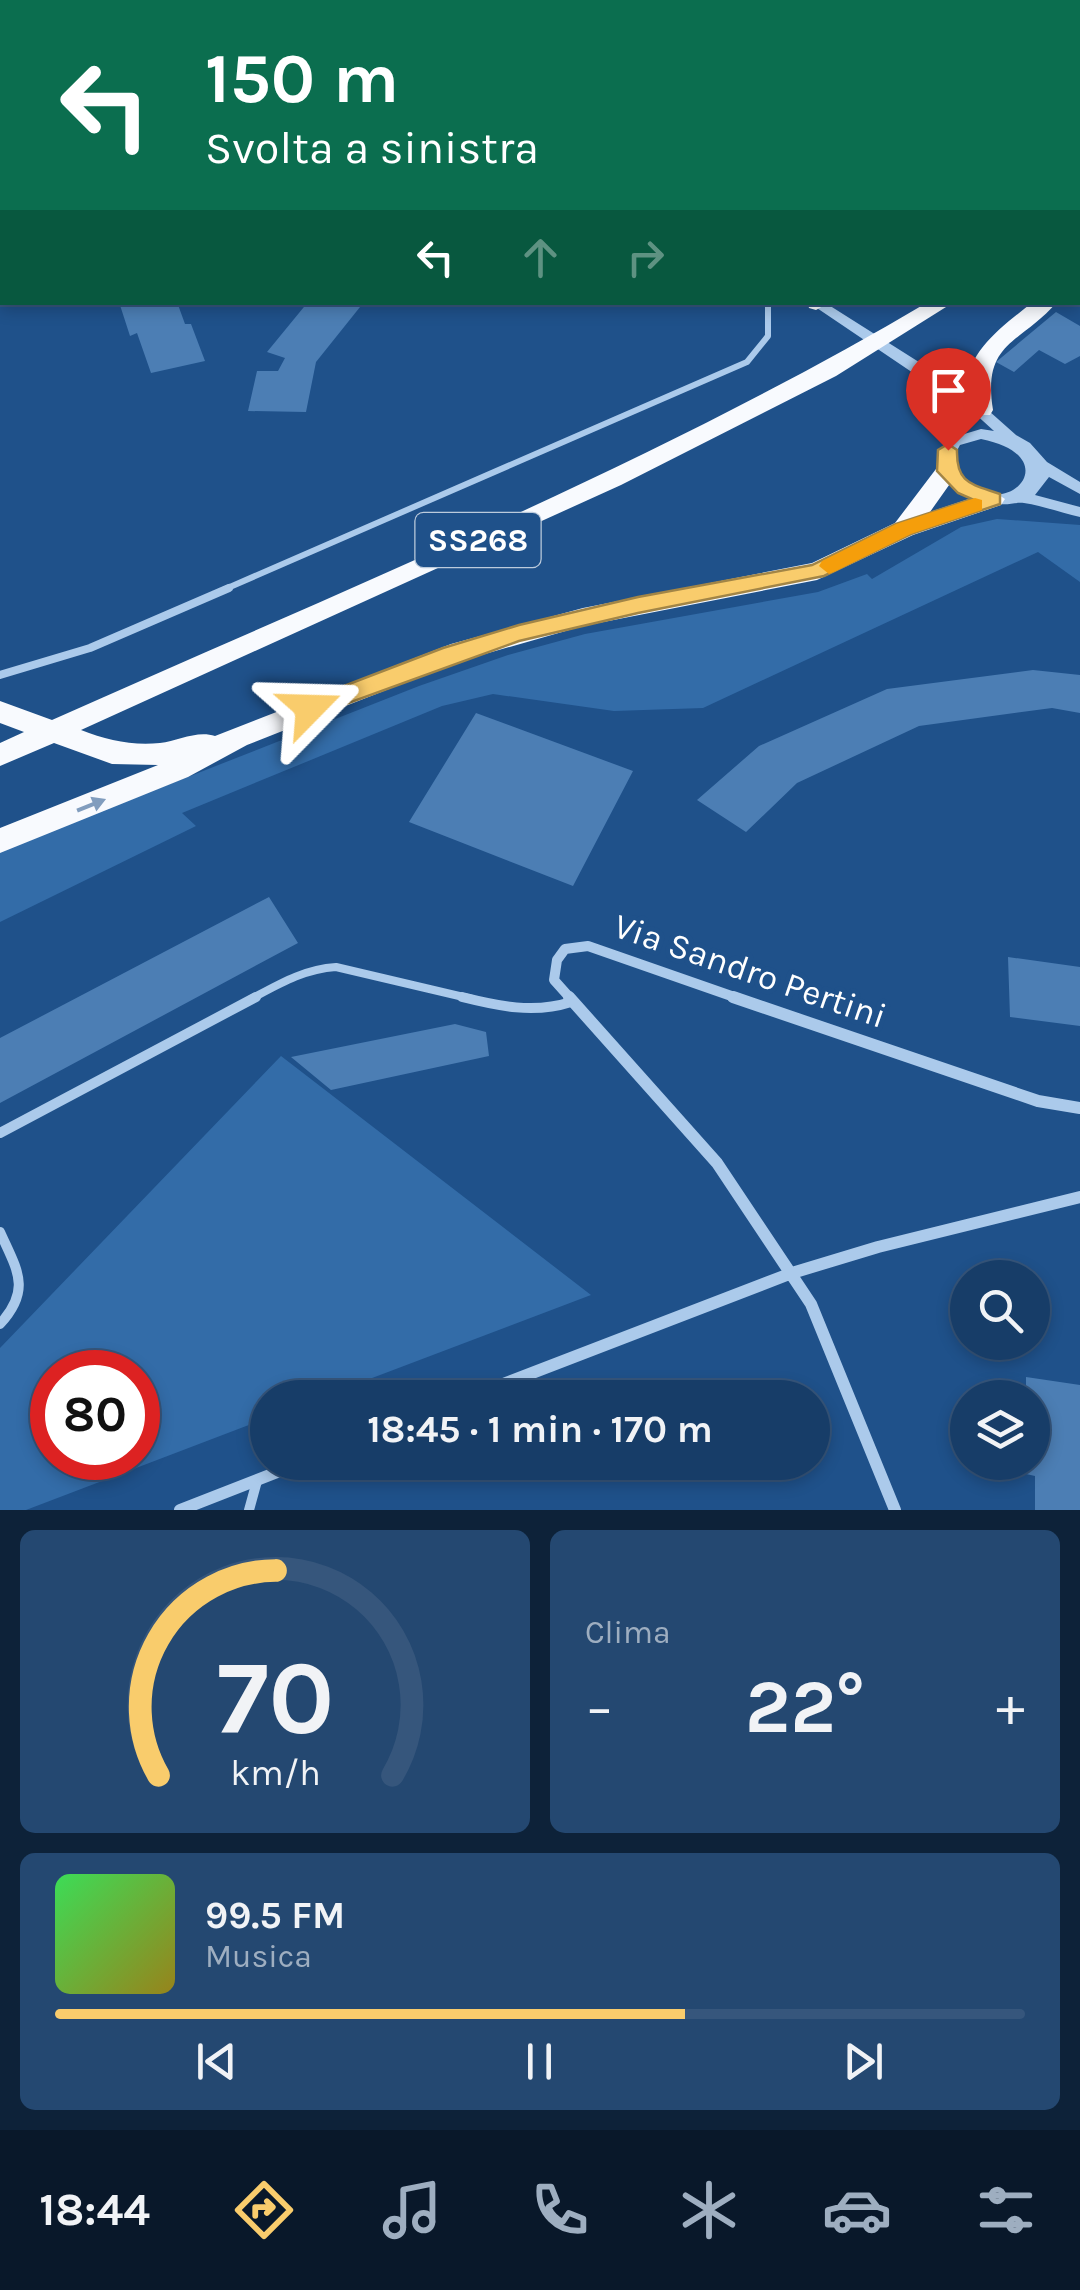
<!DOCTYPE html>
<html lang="it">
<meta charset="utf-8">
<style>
body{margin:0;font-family:Karla,sans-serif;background:#244871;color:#f1f3f6;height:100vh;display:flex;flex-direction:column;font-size:38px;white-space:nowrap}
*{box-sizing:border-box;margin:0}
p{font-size:32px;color:#9eaec0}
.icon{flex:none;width:55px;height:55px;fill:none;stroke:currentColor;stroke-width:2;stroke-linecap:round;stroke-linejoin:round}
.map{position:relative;height:1510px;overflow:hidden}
.panel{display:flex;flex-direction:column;gap:20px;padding:20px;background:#0d2239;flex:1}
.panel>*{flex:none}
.top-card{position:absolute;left:0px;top:0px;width:1080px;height:305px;box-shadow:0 5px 15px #0003,0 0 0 2px #36567c;background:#0b6e4f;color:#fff;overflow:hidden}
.fabs{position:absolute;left:950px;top:1260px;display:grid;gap:20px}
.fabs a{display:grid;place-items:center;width:100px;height:100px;border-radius:50%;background:#173d68;box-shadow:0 5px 15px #0003,0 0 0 2px #36567c;font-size:50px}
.speed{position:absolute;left:30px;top:1350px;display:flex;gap:20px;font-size:50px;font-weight:700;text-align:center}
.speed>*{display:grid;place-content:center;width:130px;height:130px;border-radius:50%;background:#173d68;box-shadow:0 5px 15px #0003,0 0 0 2px #36567c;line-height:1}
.speed .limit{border:15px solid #d22;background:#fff;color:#111}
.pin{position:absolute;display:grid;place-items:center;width:85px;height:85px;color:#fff;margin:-102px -42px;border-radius:50% 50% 50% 0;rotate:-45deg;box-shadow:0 0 10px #0007}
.pin .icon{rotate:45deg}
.me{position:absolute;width:110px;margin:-55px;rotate:68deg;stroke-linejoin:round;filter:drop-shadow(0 0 8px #0008)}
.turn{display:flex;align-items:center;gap:35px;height:210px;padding:0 40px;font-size:45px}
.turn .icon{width:130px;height:130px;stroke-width:2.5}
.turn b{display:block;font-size:70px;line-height:85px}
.lanes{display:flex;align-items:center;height:95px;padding:0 40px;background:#0003;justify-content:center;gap:50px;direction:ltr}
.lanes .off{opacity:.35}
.big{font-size:75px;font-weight:700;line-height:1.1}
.panel .card{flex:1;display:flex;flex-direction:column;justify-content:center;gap:15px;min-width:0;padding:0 35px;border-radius:15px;background:#244871}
.panel .dial{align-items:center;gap:0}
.dial svg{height:260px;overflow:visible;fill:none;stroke:#36567c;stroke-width:7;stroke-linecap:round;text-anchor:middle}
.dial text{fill:#f1f3f6;stroke:none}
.song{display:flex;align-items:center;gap:30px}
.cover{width:120px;height:120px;border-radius:15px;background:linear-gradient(135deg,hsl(130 70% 55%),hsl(50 70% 35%))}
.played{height:10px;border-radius:5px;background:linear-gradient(90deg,#f9cc6c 65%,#36567c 65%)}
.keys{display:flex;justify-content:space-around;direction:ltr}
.heat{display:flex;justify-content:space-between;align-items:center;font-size:55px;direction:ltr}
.panel .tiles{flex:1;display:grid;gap:20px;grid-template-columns:1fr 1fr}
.card:last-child{grid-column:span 2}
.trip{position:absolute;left:250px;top:1380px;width:580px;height:100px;border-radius:50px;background:#173d68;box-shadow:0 5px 15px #0003,0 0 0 2px #36567c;font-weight:700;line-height:100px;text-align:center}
.dock{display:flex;height:160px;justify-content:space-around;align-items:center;background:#09182a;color:#9eaec0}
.dock .icon{width:70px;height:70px}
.dock .current{color:#f9cc6c}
.dock b{font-size:45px;color:#f1f3f6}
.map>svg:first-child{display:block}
</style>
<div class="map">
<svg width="1080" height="1510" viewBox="0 0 1080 1510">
<rect width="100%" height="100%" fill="#1f518a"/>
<!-- green -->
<path fill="#336ca8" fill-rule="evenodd" d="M997,519l83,6v57l-42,-30 -335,156 -89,3 -121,-17 -51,12 -260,107 14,13 -196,96v-71l419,-165 89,-31 77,-21 233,-42 49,-18 5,5 89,-52z
M281,1056l310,239 -269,102 -54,1 -1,20 -241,92h-26v-162zM52,1372h86v86h-86z"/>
<!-- building -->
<path fill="#4c7eb4" d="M119,302h58l8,22h6l14,37 -54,12 -14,-40 -7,3z
M308,302h56l-48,60 -10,50 -58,-1 9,-40h21l7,-13 -18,-6z
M1056,312l24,14v30l-15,8 -26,-14 -25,22 -18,-10z
M1033,670l47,5v38l-28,-5 -133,18 -122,57 -51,49 -49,-32 62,-54 128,-57z
M476,713l157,58 -60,115 -164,-64z
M269,897l29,46 -298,160v-65z
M1008,957l72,10v59l-70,-9z
M455,1024l31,8 3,24 -158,34 -40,-33z
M1026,1377l54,8v125h-45v-34l-36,-8v-6h33v-64h-6z"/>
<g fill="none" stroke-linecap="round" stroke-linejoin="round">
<!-- service-far3 -->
<path stroke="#abcaeb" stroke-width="5" d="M444,0l4,2"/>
<!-- service-far2 -->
<path stroke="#abcaeb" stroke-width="6" d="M223,590l524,-228 21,-26v-34"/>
<!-- service-far1 -->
<path stroke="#abcaeb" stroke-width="8" d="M0,675l90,-27 139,-60
M251,999c28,-15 53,-30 85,-32l136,32"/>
<!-- service -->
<path stroke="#abcaeb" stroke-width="10" d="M462,997c36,9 72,17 109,5
M0,1133l256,-136
M0,1232c17,38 32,57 0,92
M249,1510l8,-29"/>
<!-- minor-far1 -->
<path stroke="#abcaeb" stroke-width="10" d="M571,999l-17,-19 3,-20 8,-11 23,-3 152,53"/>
<!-- minor -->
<path stroke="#abcaeb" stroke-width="12" d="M569,997l148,166 94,141 84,206
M733,997l305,104 42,7
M467,1398l325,-125 86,-26 202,-50
M180,1510l123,-48"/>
<!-- tertiary -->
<path fill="#abcaeb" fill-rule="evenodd" d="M350,0h13l1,2h-12z
M808,302h16l147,93 45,40 14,8 17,19 33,20v12l-31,-17 -14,18 45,12v10c-18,-4 -37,-11 -56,-14 -8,-1 -15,2 -24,1 -30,-1 -51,-17 -62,-44l10,-18 -7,-28 -16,-33zM944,392l17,9 33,30 -13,-2 -20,6 -6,-21zM981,439c99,20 7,101 -29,21l8,-15z"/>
<!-- trunk -->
<path fill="#f8fafe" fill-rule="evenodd" d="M1080,201v13l-2,1v-13z
M1080,269v14h-2v-13z
M807,302h23l-14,8 -7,-2z
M928,302h26l-118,74 -215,109 -540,245c26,10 51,16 79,13 18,-2 37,-13 55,-7l236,-92 132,-36 229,-45 83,-40 44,-58 8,-2 12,8 -29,41 63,-21 12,8 -4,6 -88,30 -96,45 -234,46 -126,36 -210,83 -59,32 -188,76v-25l158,-63 -46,-1 -58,-21 -54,23v-23l24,-11 -24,-9v-22l52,19c295,-132 597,-253 876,-418z
M1033,302h24c-37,43 -75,39 -64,108l-3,5h-16c-25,-52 24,-85 59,-113z"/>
</g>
<!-- one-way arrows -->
<defs><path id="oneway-solid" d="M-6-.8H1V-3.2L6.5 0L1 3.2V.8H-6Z" transform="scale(2.5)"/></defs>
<use fill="#819dbe" href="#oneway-solid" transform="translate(91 805) rotate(-22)"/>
<!-- route -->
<path fill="#f9cc6c" stroke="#a28546" stroke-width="2.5" d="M948,444l9,6c-1,34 15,34 43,44v10l-89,30 -87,42 -186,37 -119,28 -209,76 -11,-9 3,-6 141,-54 76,-23 119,-28 174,-32 84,-41 76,-25 -14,-6 -21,-22 1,-21z"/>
<!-- slow -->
<path fill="#f59e0b" d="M975,498l7,2v10l-71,24 -75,37 -7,3 -10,-8 3,-5 74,-37z"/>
<g text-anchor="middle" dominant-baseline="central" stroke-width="10" stroke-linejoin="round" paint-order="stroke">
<!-- shield labels -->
<rect fill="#1f518a" stroke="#bccbdc" stroke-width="2.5" x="415.5" y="513" width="125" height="54" rx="8"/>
<g font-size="32" font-weight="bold" fill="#fff">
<text x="478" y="540">SS268</text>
</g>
<!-- street labels -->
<g font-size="35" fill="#fff" stroke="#1f518a">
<text transform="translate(750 971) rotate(19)">Via Sandro Pertini</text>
</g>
</g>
</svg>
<div class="fabs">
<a><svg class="icon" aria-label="search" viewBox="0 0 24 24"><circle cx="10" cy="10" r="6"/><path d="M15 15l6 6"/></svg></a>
<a><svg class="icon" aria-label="layers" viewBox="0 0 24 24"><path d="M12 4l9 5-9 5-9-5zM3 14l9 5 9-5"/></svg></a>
</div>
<div class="speed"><div class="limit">80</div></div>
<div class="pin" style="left:948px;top:450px;background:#d93025"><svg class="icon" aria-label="arrive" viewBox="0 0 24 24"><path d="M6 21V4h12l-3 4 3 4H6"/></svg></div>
<svg class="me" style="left:310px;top:708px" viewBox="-20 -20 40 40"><path d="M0-17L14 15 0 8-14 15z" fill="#f9cc6c" stroke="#fff" stroke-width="4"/></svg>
<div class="trip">18:45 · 1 min · 170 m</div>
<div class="top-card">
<div class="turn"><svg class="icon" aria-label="left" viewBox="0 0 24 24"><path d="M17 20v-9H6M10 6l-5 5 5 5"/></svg><div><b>150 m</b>Svolta a sinistra</div></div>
<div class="lanes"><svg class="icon" aria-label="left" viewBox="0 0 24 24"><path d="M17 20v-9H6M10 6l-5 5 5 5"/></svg><svg class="icon off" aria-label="ahead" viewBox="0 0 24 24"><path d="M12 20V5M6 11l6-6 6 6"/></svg><svg class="icon off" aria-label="right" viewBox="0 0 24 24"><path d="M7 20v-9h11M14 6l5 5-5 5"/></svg></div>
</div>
</div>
<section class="panel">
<div class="tiles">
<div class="card dial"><svg viewBox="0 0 100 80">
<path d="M14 69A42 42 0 1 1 86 69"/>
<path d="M14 69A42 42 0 0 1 50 6" stroke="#f9cc6c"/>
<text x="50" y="56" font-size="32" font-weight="700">70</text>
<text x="50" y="72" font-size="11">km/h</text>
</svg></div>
<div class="card"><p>Clima</p>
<div class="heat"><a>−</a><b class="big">22°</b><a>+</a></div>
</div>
<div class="card">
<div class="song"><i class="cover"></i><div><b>99.5 FM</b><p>Musica</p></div></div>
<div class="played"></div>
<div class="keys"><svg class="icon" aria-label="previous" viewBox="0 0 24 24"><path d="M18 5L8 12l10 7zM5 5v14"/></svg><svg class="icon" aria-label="pause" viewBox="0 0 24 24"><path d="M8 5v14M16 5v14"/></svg><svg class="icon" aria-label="next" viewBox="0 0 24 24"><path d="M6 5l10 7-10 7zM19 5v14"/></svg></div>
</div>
</div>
</section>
<nav class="dock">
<b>18:44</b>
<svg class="icon current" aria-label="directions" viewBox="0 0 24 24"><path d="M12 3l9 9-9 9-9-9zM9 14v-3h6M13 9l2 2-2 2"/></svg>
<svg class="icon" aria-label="music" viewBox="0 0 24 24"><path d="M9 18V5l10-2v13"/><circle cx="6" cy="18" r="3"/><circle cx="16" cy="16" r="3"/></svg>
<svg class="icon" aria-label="phone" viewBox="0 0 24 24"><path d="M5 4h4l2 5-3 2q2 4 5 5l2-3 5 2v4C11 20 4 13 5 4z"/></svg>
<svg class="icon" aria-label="climate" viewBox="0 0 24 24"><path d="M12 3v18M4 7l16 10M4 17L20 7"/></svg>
<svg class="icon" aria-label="car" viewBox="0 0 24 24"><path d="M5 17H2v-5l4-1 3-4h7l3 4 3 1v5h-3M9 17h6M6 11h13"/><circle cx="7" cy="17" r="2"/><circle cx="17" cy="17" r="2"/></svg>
<svg class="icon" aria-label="filters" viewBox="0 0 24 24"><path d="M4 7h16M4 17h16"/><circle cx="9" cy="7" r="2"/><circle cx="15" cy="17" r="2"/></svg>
</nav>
